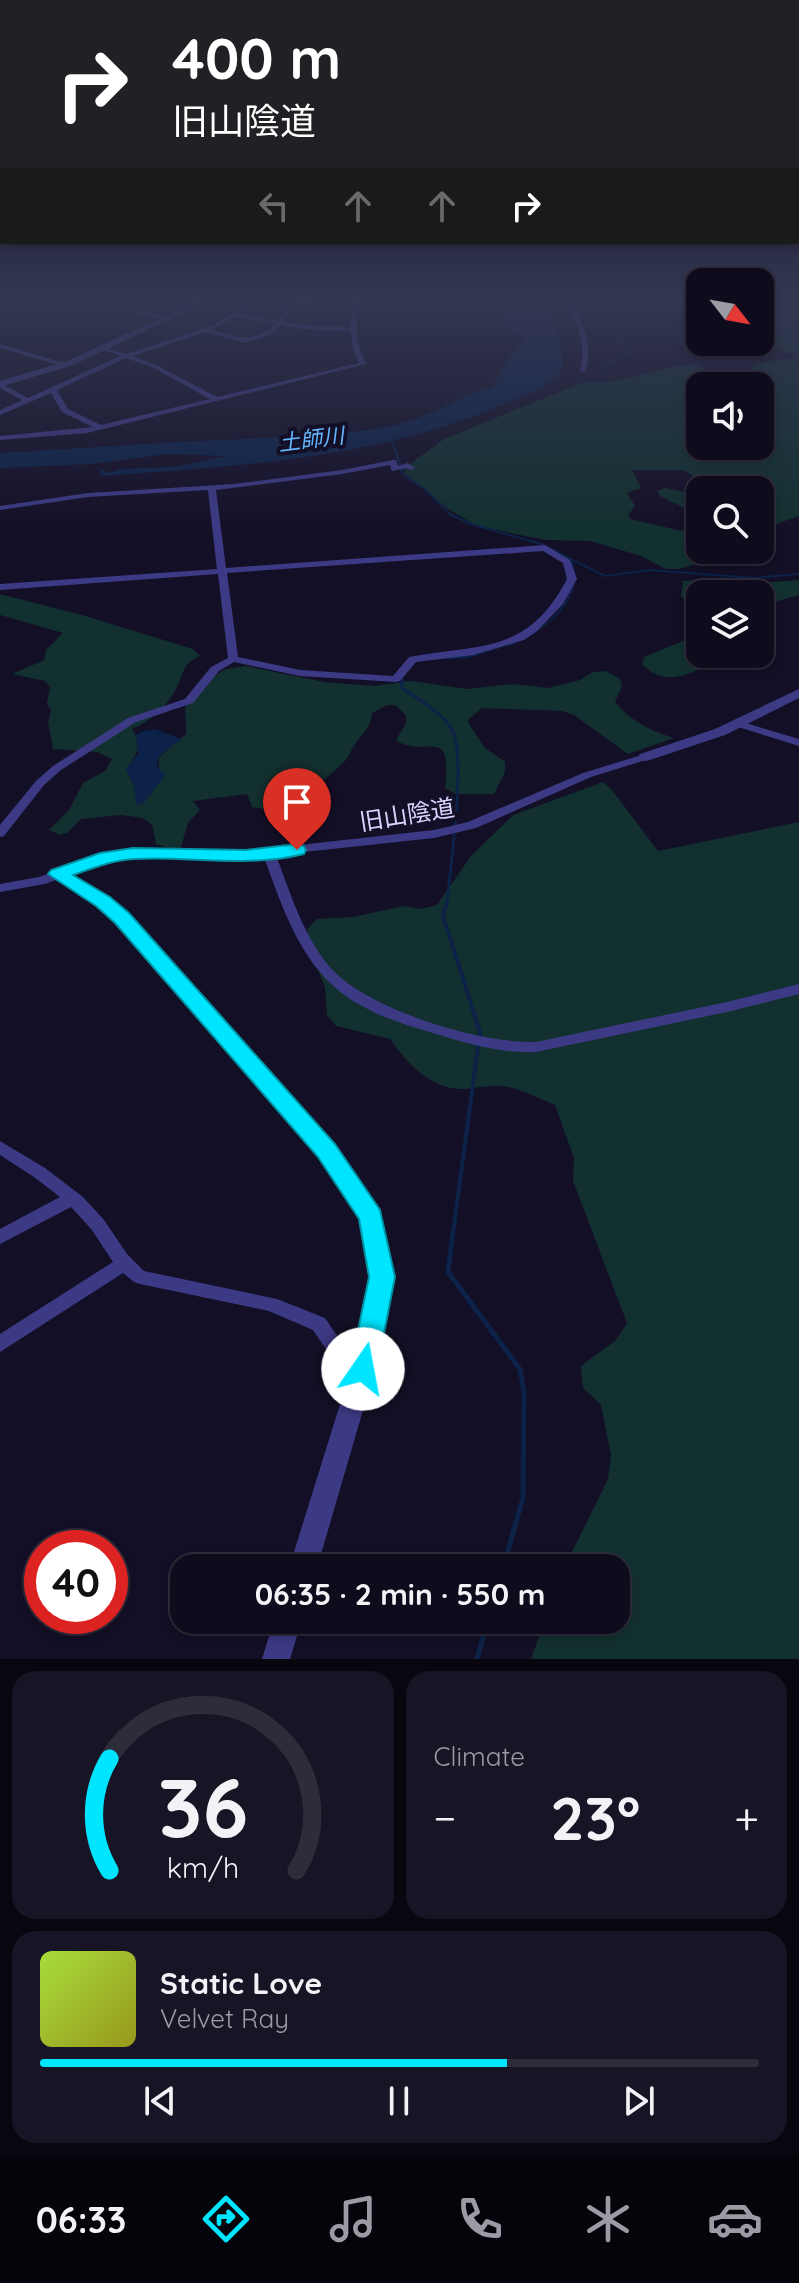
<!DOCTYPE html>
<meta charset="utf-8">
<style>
body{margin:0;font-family:Quicksand,"Noto Sans JP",sans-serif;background:#171425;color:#f1f3f6;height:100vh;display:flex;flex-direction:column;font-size:30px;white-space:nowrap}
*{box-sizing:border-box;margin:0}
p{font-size:26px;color:#9b9ba3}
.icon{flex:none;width:44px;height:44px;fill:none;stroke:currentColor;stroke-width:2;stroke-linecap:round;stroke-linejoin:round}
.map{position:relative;height:1659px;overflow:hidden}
.sheet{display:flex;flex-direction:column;gap:12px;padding:12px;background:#08060f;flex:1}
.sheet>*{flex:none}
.hud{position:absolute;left:0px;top:0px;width:800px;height:244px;box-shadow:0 4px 12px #0003,0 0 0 2px #2e2b3b;background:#202124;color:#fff;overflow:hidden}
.needle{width:52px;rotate:121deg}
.tools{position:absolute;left:686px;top:268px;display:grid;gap:16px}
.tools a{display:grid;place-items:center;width:88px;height:88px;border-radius:16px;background:#0e0b1c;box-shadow:0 4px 12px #0003,0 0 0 2px #2e2b3b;font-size:40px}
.speed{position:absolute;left:24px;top:1530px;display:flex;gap:16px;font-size:40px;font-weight:700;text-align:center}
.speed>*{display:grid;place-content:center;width:104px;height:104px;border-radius:50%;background:#0e0b1c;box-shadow:0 4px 12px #0003,0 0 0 2px #2e2b3b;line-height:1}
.speed .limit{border:12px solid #d22;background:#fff;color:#111}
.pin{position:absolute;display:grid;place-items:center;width:68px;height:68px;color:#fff;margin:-82px -34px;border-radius:50% 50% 50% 0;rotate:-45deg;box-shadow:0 0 8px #0007}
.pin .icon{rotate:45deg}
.me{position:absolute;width:88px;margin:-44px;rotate:12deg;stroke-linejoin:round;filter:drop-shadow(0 0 6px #0008)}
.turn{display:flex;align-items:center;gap:28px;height:168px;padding:0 40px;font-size:36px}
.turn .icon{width:104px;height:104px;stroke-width:2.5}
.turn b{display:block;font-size:56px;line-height:68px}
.lanes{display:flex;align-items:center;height:76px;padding:0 40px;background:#0003;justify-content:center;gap:40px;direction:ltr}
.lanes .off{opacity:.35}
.big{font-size:60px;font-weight:800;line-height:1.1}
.sheet .card{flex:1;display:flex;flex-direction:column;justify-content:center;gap:12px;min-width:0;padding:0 28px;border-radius:24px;background:#171425}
.sheet .dial{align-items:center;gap:0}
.dial svg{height:208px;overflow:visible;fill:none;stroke:#2e2b3b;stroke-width:7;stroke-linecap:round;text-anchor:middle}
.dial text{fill:#f1f3f6;stroke:none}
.song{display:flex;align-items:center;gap:24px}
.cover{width:96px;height:96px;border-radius:12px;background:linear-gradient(135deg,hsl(80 70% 55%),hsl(60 70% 35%))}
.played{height:8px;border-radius:4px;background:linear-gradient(90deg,#00e5ff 65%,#2e2b3b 65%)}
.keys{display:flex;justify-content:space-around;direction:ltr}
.heat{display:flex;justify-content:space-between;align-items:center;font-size:44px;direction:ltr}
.sheet .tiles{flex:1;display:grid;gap:12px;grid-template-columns:1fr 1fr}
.card:last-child{grid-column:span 2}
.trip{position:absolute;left:170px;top:1554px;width:460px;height:80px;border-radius:24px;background:#0e0b1c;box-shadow:0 4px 12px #0003,0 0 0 2px #2e2b3b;font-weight:800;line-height:80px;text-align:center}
.tab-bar{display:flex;height:128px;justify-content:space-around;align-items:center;background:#06040b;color:#9b9ba3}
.tab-bar .icon{width:56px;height:56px}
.tab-bar .active{color:#00e5ff}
.tab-bar b{font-size:36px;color:#f1f3f6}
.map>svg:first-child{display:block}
</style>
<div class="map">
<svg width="799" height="1659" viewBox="0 0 799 1659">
<rect width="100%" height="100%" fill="#130f26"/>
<!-- green -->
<path fill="#12302f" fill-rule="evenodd" d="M609,300h91v12z
M760,300h39v216l-39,14v-40h-58l-2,-9 -16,-11h-52l9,18 -14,5 8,13 -7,9 2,4 52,12 6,-4h12v23h23l-2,6 -42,13h-13l-25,-13 -51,-15 -45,-1 -68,-14 -29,-17 -43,-36v-5l39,-29 142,-58c27,7 73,-15 104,-16 16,-1 25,15 39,14 15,-1 21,-12 34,-16 13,-5 23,0 35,-9l-39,-8 7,-5 -6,-3zM700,386h60v60h-60z
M665,488l30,6 5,-3v25l-40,-20 -3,-5z
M701,579l43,5 55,-4v15l-39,11v-12h-60v21l-19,-19 2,-15z
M0,594l82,21 111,34 7,7c-19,8 -16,19 -25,35 -10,17 -24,30 -43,38 11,16 5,26 -6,41l8,16 25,-17v-12l27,-23 -1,-27 32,-33 9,-5 20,-3 78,16 50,4 37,-5 57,8 45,-5 35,4 32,-8 13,-8 13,-1 14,8 2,7 -7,16c17,20 34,28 59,36l-46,16 -54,-39 -12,-4 -80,-3 -14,12 1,4 16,24 20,14v10l-11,22h-38l-11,-6c8,-66 -20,-28 -49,-48l10,-17v-8l-11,-10h-8l-15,8c-1,13 -6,17 -14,27 -6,6 -8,16 -14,22 -20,20 -63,53 -92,45l-5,-13 -54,7 7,9 -12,13 -7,24 -6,3 -19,-6 -4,-19 -9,-7 -22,-3 -40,4 -14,14 -7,2 -11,-5 20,-20 14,-27 22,-12 7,-12 -15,-7 -44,-3 -5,-27 3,-12 -4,-7 3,-16 -5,-6 -33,-7 32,-14 2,-10 17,-17 -63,-18z
M700,630v24h25c-25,15 -57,38 -83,10l2,-7 51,-21z
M603,782l9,8 46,61 141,-29v837h-268l14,-39h71v-52h-52l44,-89 3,-24 -10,-50 -18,-17 -2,-22 35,-26 11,-17 -54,-142 1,-23 -19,-53c-17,-7 -34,-17 -53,-19 -12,-1 -25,2 -37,3 -34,1 -57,-25 -75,-50l-54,-13 -9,-11 -2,-28 -19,-47 2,-12 9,-9 36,-2 51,-11 16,3 17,-4 34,-49 42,-41z"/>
<!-- water -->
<path fill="#0c2248" d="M501,300h46c4,17 21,56 14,70 -11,19 -37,25 -56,34 -129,55 -266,62 -404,72l-1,-7 10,4 9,-4 55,-2 53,-11 -60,-2 -76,10 -91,4v-15c73,-4 146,-10 220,-13 60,-3 117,-3 176,-15 34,-8 63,-29 96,-38l21,-35 12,-12 -20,-13z
M155,729l26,10 -22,17 -2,9 8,10 -21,28 -8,2 -2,-19 -8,-16 12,-16 -2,-19 7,-4z"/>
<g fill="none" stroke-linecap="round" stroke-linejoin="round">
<!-- stream-far3 -->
<path stroke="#0c2248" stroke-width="2" d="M581,300l17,31 22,8 10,12 -21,12 -4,7
M392,441l11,33 22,15 26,26 20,9 70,20 64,32 44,-6 105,8 45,-4
M532,634c25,-16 50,-41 40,-73
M492,649l23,-6"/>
<!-- stream-far2 -->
<path stroke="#0c2248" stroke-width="3" d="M444,658l22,-1 33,-10
M402,678v10c16,12 42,25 51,44 13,27 -3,137 -6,172"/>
<!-- stream-far1 -->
<path stroke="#0c2248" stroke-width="4" d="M447,902l-4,14 37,116 -27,201"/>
<!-- stream -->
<path stroke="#0c2248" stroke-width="5" d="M453,1231l-5,41 72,97 4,23 -1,106 -20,70
M477,1659l11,-39"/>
<!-- minor -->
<path fill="#3d3a85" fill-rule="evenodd" d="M69,300h14l89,18 -3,2z
M247,300l9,2 -18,12 40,7 6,-7 -6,-2v-2l25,-10h37l-32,3 -22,8 5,2 -8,9 19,3 48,2 3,-27h6c-4,23 -3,43 7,64l-279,69 -87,7v-4l93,-9 -31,-15 -11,-19 -51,22v-5l22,-10 -22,-12v-5l28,15 92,-42 -19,-7v-2l25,7 88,-29 35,-23zM234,317l41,7c-20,21 -40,12 -64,6zM280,325l22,4 48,2 3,17 6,15 -142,34 -61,-32 -23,-9 72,-24 41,11 26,-9zM126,358l26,9 58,32 -109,26 -33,-16 -11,-19z
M564,300h6c13,23 24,46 15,72l-5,-1c7,-27 -3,-48 -16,-71z
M0,344l67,20 1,1 -3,2 -65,-19z
M393,460h3l2,6 10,-3 7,5 -4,2 -4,-2 -15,3 -2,-6 -48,9 -126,16 10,78 319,-23 25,15 7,19 -14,25 -26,27 -13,9 -51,15 -57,7 -16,19 -4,1 -96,-6 -66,-14 -15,9 -26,32 -57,19 -75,48 -17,15 -40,51 -4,1v-12l36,-44 17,-15 75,-48 57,-19 26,-32 17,-9 -10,-84 -218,16v-6l217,-15 -9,-79 -120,7 -88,13v-4l88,-13 146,-9 108,-14zM543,551l20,12 4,16c-40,76 -85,64 -158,78l-16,19 -93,-6 -62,-13 -11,-84z
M739,721l60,18v7l-64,-20 -1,-2 1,-2z
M645,754l4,1 2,2 -2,2 -58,18 -115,51 -42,10 -158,17c14,38 27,79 52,110 36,44 152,79 208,77l191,-40 72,-18v10l-72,18 -191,40c-35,2 -70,-9 -103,-19 -23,-7 -48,-14 -69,-26 -59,-30 -79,-92 -100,-150l-18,2 -113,-2 -25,3 -63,24 -45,8v-8l39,-7 63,-23 31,-5 113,2 188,-21 34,-8 115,-49z
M0,1141l45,27 38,29 21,23 23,34 17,17 133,28 48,19 25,37 19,8 3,6 -3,6 -6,2 -25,-10 -25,-37 -44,-19 -129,-27 -6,-2 -11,-9 -123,79v-18l113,-72 -21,-32 -21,-23 -71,37v-15l60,-32 -26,-20 -34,-22z"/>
<!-- tertiary -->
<path fill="#3d3a85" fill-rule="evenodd" d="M199,300h11l-137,65 -73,22v-6l67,-20z
M799,689v9l-74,37 -75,25 -5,1 -7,-4 2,-3 75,-25z
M58,869l51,28 19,17 206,231 48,72 11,60 -18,92 -58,199h-28l62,-199 20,-92 -11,-58 -40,-62 -204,-235 -19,-17 -45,-27 -2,-4z
M274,1620h28l-12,39h-28z"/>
</g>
<!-- sky -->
<linearGradient id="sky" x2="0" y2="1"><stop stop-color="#0a0815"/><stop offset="0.56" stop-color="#333752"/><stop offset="1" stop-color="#333752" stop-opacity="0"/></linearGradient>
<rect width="799" height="533" fill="url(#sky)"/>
<!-- route -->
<path fill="#00e5ff" stroke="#0095a6" stroke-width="2" d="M297,844l7,2 2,4 -2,4c-56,14 -114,2 -170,5 -21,1 -41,9 -61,16l37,22 19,16 206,231 45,66 15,67 -18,92 -4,9 -10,4 -9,-4 -4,-9 19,-92 -10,-58 -41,-62 -203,-234 -19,-17 -48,-32 3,-4 49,-17 33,-5 113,2z"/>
<g text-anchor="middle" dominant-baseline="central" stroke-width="8" stroke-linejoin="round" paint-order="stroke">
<!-- far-water labels -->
<g font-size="22" font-style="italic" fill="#62b6ff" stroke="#130f26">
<text transform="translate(311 439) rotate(-7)">土師川</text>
</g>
<!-- street labels -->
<g font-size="24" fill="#d9d4ff" stroke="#130f26">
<text transform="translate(407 814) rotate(-9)">旧山陰道</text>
</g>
</g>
</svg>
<div class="tools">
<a><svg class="needle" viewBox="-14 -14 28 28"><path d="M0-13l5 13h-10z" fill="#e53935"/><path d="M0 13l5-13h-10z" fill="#9b9ba3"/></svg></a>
<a><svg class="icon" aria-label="sound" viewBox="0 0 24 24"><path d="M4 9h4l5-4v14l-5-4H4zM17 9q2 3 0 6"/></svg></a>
<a><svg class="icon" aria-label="search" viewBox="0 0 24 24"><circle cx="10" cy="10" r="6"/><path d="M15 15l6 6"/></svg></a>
<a><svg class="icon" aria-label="layers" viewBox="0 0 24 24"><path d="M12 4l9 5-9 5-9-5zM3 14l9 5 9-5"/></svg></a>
</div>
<div class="speed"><div class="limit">40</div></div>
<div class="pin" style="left:297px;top:850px;background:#d93025"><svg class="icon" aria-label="arrive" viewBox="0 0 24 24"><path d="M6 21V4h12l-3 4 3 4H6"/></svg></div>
<svg class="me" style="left:363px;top:1369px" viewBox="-20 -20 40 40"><circle r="19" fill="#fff"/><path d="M0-13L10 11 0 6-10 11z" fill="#00e5ff"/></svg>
<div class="trip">06:35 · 2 min · 550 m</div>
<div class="hud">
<div class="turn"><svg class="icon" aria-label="right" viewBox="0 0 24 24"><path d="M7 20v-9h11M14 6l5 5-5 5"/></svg><div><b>400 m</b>旧山陰道</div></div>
<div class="lanes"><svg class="icon off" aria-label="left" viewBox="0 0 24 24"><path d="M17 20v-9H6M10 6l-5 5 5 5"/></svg><svg class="icon off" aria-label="ahead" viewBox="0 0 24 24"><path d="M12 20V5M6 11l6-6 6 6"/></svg><svg class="icon off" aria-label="ahead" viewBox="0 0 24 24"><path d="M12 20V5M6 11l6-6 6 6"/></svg><svg class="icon" aria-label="right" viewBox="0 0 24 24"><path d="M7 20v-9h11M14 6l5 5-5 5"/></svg></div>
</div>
</div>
<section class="sheet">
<div class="tiles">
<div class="card dial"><svg viewBox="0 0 100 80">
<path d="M14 69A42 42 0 1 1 86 69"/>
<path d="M14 69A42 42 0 0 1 14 26" stroke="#00e5ff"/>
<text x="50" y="56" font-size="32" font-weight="700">36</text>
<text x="50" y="72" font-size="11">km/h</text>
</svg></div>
<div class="card"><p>Climate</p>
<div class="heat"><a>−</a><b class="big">23°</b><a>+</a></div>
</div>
<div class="card">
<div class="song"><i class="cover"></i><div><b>Static Love</b><p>Velvet Ray</p></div></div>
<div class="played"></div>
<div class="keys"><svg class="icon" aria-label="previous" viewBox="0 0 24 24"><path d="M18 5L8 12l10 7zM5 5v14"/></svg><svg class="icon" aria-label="pause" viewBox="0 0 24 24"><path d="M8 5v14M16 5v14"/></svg><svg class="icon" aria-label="next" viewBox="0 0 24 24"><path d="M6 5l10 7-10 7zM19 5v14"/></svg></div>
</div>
</div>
</section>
<nav class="tab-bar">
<b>06:33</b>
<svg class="icon active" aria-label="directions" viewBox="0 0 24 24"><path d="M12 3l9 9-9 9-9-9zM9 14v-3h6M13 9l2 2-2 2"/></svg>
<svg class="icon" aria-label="music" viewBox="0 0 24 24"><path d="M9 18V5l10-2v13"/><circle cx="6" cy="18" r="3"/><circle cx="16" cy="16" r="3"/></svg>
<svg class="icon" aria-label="phone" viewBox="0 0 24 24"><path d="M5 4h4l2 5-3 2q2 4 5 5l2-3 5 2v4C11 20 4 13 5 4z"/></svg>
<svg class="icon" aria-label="climate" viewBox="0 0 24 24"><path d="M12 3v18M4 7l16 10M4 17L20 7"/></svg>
<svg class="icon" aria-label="car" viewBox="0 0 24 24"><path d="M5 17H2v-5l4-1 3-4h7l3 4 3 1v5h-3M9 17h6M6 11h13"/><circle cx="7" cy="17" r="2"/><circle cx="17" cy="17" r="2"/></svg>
</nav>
